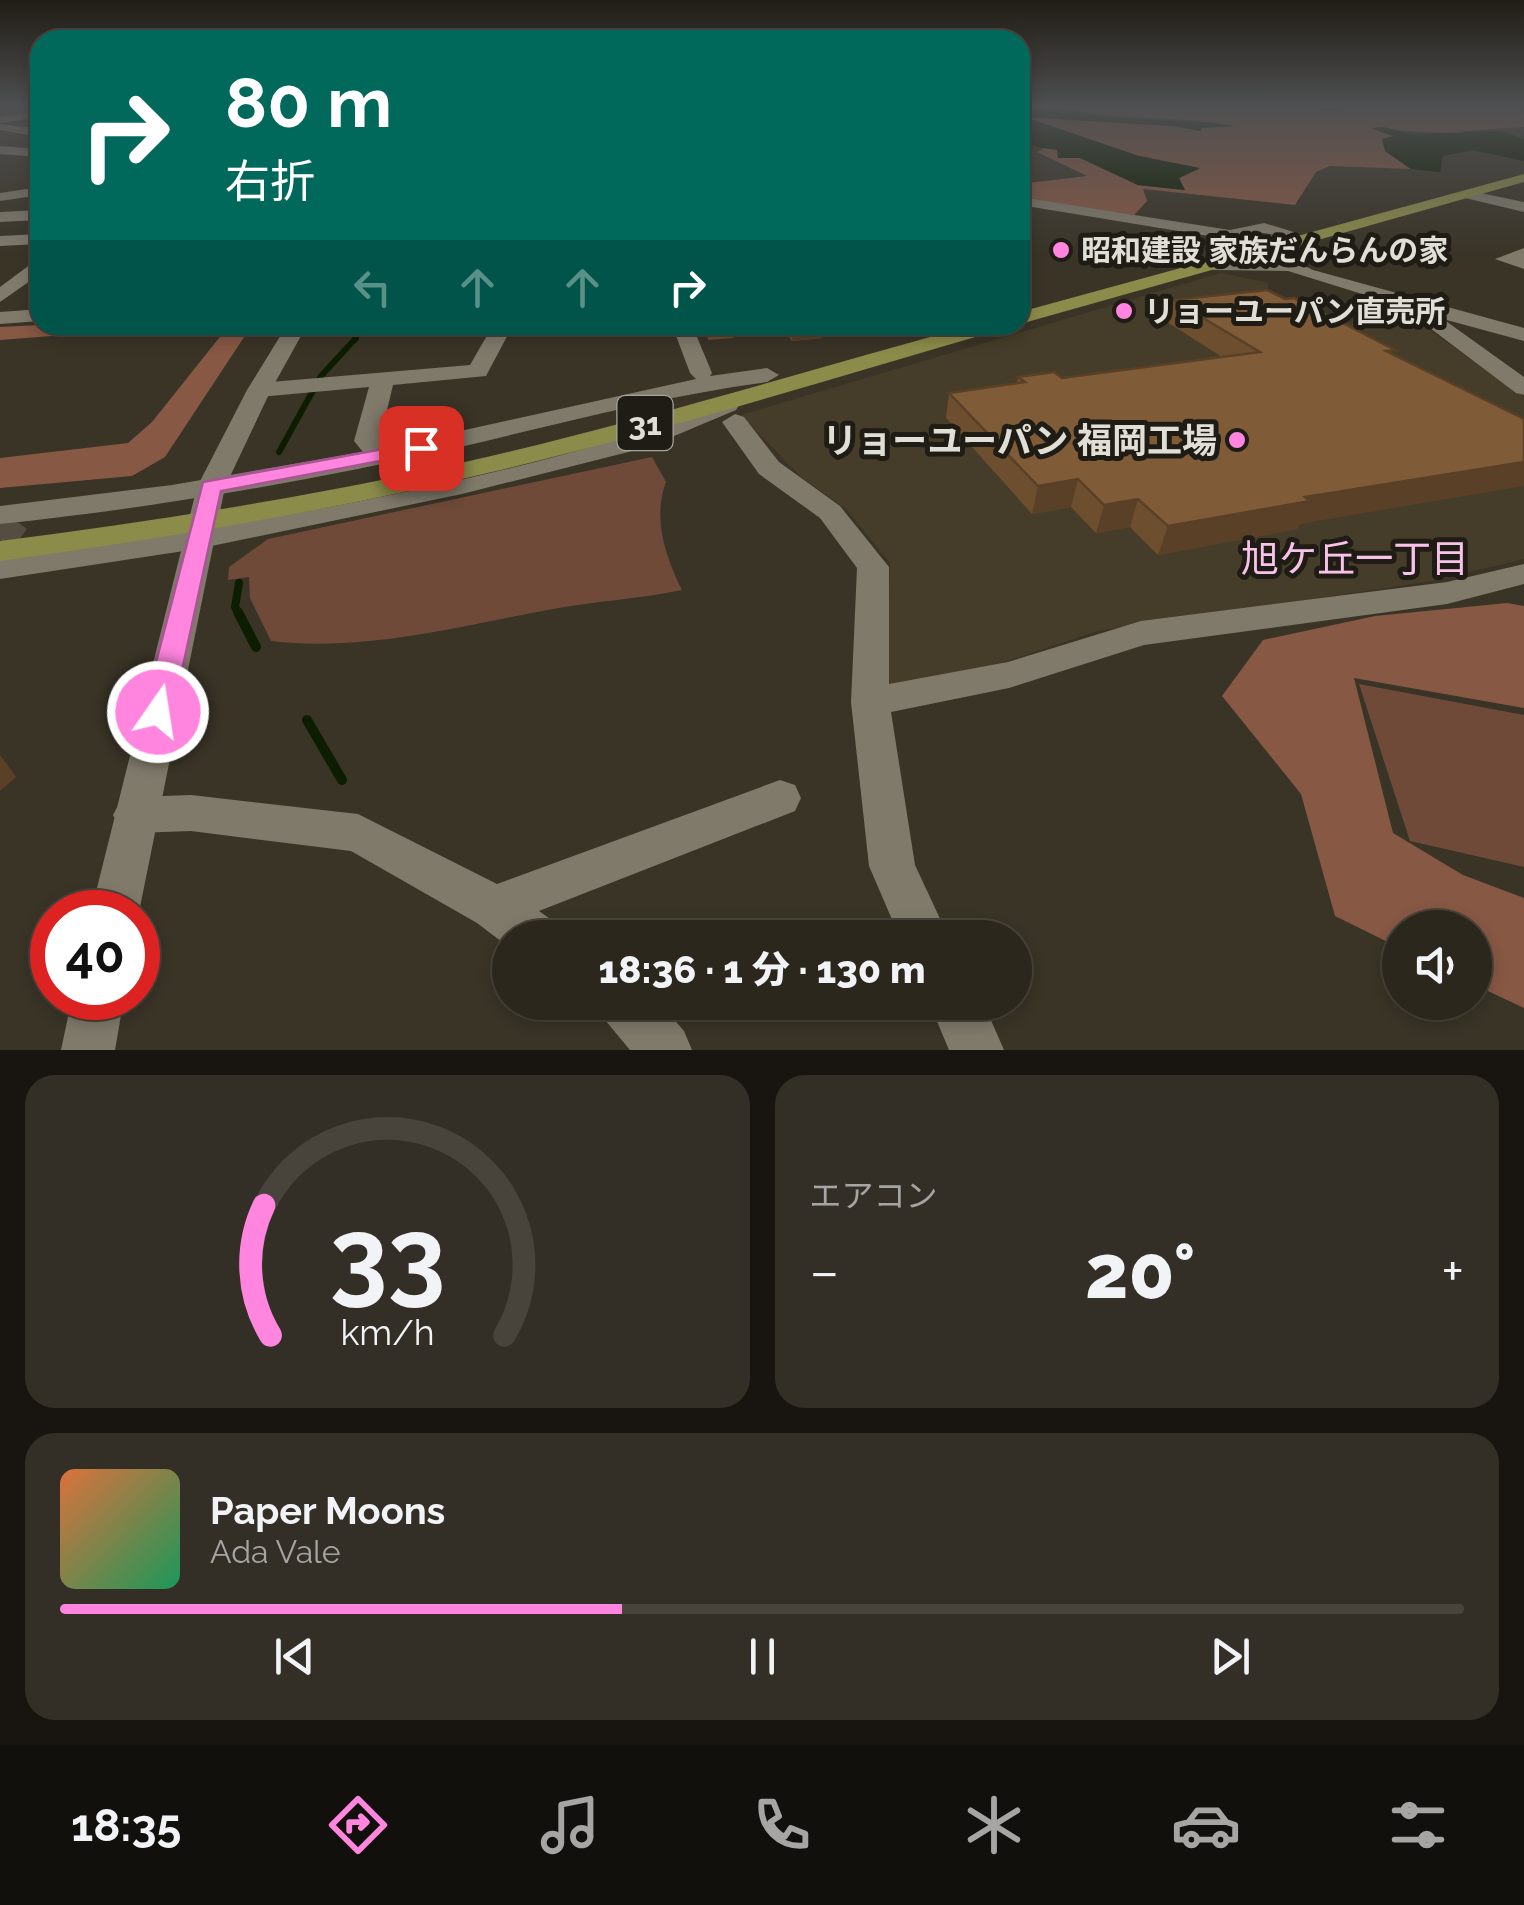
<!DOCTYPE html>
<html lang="ja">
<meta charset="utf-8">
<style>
body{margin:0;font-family:Raleway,"Noto Sans JP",sans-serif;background:#342f26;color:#f1f3f6;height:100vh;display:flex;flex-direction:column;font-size:38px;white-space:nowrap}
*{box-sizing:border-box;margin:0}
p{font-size:32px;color:#a6a5a4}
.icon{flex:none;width:55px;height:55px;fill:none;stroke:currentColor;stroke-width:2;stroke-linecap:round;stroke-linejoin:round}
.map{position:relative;height:1050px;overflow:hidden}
.side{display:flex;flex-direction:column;gap:25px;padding:25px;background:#181510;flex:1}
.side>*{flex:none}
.banner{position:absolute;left:30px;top:30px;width:1000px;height:305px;border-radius:30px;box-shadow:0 5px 15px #0003,0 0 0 2px #48443b;background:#00695c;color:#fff;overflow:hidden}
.controls{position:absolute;left:1382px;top:910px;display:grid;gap:20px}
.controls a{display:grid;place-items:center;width:110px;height:110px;border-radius:50%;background:#2c271d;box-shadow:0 5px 15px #0003,0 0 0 2px #48443b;font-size:50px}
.speed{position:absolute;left:30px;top:890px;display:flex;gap:20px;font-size:50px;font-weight:700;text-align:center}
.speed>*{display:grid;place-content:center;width:130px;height:130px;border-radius:50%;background:#2c271d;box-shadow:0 5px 15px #0003,0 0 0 2px #48443b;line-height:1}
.speed .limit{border:15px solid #d22;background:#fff;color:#111}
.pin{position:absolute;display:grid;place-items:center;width:85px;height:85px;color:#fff;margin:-42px;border-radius:20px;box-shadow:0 5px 15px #0006}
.me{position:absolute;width:110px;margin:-55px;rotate:13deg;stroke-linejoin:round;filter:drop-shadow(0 0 8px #0008)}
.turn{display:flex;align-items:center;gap:35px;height:210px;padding:0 30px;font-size:45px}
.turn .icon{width:130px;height:130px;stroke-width:2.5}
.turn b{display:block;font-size:70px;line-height:85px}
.lanes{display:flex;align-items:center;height:95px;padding:0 30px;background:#0003;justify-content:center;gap:50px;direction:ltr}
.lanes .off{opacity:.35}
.big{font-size:75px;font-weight:800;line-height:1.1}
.side .tile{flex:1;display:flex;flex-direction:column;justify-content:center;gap:15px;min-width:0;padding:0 35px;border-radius:30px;background:#342f26}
.side .dial{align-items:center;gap:0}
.dial svg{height:260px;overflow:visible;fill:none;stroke:#48443b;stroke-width:7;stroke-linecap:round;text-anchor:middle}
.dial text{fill:#f1f3f6;stroke:none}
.song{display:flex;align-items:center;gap:30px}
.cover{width:120px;height:120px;border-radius:15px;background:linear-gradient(135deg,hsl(20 70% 55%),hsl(150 70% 35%))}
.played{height:10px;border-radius:5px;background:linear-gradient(90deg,#ff85df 40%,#48443b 40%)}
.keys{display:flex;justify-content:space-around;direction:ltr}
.heat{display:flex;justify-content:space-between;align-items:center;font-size:55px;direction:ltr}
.side .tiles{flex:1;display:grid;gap:25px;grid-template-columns:1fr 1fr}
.tile:last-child{grid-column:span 2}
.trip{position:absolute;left:492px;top:920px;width:540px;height:100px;border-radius:50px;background:#2c271d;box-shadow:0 5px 15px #0003,0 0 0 2px #48443b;font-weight:800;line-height:100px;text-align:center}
.tabs{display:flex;height:160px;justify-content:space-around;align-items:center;background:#12100c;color:#a6a5a4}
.tabs .icon{width:70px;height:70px}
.tabs .on{color:#ff85df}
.tabs b{font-size:45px;color:#f1f3f6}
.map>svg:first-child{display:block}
</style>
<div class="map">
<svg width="1524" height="1050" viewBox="0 0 1524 1050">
<rect width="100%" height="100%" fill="#3a3427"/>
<!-- built -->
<path fill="#453d29" d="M1221,273l48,10 -2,6 75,33 82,4 100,71v162l-92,22 -335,50 -104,35 -106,21 3,-124 -44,-54 -45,-32 -60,-62z"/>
<!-- green -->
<path fill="#6f4a39" d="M652,457l14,25c-14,36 0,76 16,108 -43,9 -86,11 -129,19 -94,17 -186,43 -282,32l-21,-43 -1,-21 -21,3 1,-13 39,-28z
M1359,684l165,31v152l-114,-26z"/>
<!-- forest -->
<path fill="#875844" d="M1061,107h230l48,5 10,-5h163l12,7v13l-62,4 5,3 -93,-5 21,7 -10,15 26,18 -81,-3 -14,6 -21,33 -152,-16 4,12 -13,14 -114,-17v-14l67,-8 -50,-24 8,-4 13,2v8h22l58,27 46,5 -5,-12 20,-9 -60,-13 -118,-39 152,9 27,5v-3l28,-2c-55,-12 -111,-4 -167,-19z
M40,325h154l-194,15v-13z
M224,325h28l-87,132 -33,19 -132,12v-30l128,-15 24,-21 75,-94z
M1507,603l17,3v102l-170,-30 39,155 70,42 61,23v110l-49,-23v-57h-75v20l-65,-32 -34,-122 -79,-98 41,-56 112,-24z"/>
<!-- water -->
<path fill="#0d1d01" d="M1020,107c33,0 63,6 95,10 41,5 80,2 120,9l-34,2v3l-28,-5 -148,-9 114,39 61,12 -21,10 6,12 -47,-5 -58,-27h-22l-1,-8 -37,-6z
M1383,127l31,7 87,-3 23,8v22l-51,-11 -30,6 -3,16 -29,-3 -26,-18 -3,-12 11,-3 -22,-8z"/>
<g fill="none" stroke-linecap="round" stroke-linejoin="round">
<!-- stream-far3 -->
<path stroke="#0d1d01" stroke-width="5" d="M354,341l7,-16"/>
<!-- stream-far2 -->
<path stroke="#0d1d01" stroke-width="6" d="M279,452l42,-76 35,-38"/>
<!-- stream-far1 -->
<path stroke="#0d1d01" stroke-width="8" d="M239,583l-4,24 4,8"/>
<!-- stream -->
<path stroke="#0d1d01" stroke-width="10" d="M238,612l18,35
M307,720l35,60"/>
<!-- street-tunnel-far2 -->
<path stroke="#534e41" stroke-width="15" stroke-dasharray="15 8" stroke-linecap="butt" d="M1245,237l24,8"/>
<!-- street-tunnel-far1 -->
<path stroke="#534e41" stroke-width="19" stroke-dasharray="19 10" stroke-linecap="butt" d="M1261,242l33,11"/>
<!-- street-tunnel -->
<path stroke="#534e41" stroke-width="30" stroke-dasharray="30 15" stroke-linecap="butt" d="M0,540l15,-20"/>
<!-- street -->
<path fill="#807a6b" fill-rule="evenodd" d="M0,124l40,5v8l-40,-7z
M0,146l40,3v8l-40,-3z
M40,187v8l-40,6v-8z
M1466,190l58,12v10l-63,-15 -2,-3z
M1020,197l210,33 34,-7 33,10 -8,5 -25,-5 -12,2 -1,6 -6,1 -225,-37z
M40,210v10l-40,2v-10z
M40,234v10l-40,2v-10z
M1263,246l50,24 211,58v13l-81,-22 81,58v18l-8,-2 -98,-74 -1,-8 -129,-40 -75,-1 -9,-5 9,-5h55l-14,-9z
M1524,248v21l-29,-10z
M40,263v11l-40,28v-15l31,-23z
M40,309v12l-40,3v-12z
M493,325h20l-27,51 -93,9 -13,55 8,7 308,-68 -6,-6 -18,-48h20l20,48 -2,3 57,-8 12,7 -12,7c-106,14 -208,42 -311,66 -151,34 -303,60 -456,76v-18l172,-21 191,-33 -9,-11 15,-54 -110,10 -12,-7 12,-7 211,-18z
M727,398l12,7 -3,5 -88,37 -186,47 -265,55 -197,30v-20c210,-30 424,-61 628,-123 33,-10 65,-30 99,-38z
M735,414l9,3 35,45 61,44 49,61v117l119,-22 133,-41 306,-39 77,-18v20l-77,20 -303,41 -135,43 -118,24 24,153 34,73h-49l-31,-72 -18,-164 6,-134 -37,-50 -61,-44 -37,-52z
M780,780l15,5 6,13 -6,13 -256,100 14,10 7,17h-50v10l-33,-25 -126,-72 -160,-20 -56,2 -15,-5 -7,-13 7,-13 15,-5 56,-2 167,19 139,70z
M597,1002h62l25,29 8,19h-62l-25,-30z
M929,1002h54l21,48h-55z"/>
<!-- secondary -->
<path fill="#807a6b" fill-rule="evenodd" d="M40,111v6l-40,6v-6z
M287,325h20l-36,65 -46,97 -86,425 -1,3 -47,-3 106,-425 50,-97z
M72,998h52l-9,52h-54z"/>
<!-- primary -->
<path fill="#8b8b4a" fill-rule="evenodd" d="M1524,174v8l-504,142v-12z
M973,325h33l-3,4c-170,49 -339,102 -511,143 -162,39 -327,66 -492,89v-20c165,-21 329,-47 491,-85 162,-38 322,-87 482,-131z"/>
</g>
<!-- wall -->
<path fill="#6d4f2f" d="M1267,290l33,234 -3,5 -139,26 -28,-28 -34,6 -25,-26 -39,7 -86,-96 3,-25 68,-10 1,-6 44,1 160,-21 -55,-35 6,-22z
M707,325h115v13l-30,3 -11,-15 -48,2v10l-25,2z"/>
<!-- shaded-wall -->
<path fill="#594026" d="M793,325h29v13l-30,3z
M1524,455v31l-224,38 -3,5 -139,26 10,-29 137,-29z
M1078,479l-7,28 -39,7 6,-28z
M1138,499l-8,28 -34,6 8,-28z
M0,755l16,22 -16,14z"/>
<!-- building -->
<path fill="#7f5c37" stroke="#594026" stroke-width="2.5" d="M1267,290l18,9 9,-1 101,52 -9,1 138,68v43l-219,35 5,4 -142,25 -30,-27 -34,6 -26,-26 -40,7 -89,-93 76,-11 -7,-5 36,-5 8,6 198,-26 -87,-52z"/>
<!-- sky -->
<linearGradient id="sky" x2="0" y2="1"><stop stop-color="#201d15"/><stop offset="0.42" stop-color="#4f5052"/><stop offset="1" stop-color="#4f5052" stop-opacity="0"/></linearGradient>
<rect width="1524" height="254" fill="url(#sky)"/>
<!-- route -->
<path fill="#ff85df" stroke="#a65691" stroke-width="2.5" d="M421,442l10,6 -3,4 -207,39 -48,221 -5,7 -10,4 -10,-4 -5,-7 60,-230z"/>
<!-- markers -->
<g fill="#ff85df" stroke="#1f1c16" stroke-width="4">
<circle cx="1061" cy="250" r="10"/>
<circle cx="1124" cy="311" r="10"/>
<circle cx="1237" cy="440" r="10"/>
</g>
<g text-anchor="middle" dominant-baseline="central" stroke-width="10" stroke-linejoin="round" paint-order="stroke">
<!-- far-poi labels -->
<g font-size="30" font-weight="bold" fill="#e1ded5" stroke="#1f1c16" text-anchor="start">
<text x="1081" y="250">昭和建設 家族だんらんの家</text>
<text x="1144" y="311">リョーユーパン直売所</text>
</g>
<!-- shield labels -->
<rect fill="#1f1c16" stroke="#a7a49c" stroke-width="2.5" x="617.5" y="396" width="55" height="54" rx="8"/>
<g font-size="32" font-weight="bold" fill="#e1ded5">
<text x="645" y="423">31</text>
</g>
<!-- poi labels -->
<g font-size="35" font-weight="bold" fill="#e1ded5" stroke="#1f1c16" text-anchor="end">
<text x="1217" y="440">リョーユーパン 福岡工場</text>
</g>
<!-- neighbourhood labels -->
<g font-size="38" fill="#f9c2e8" stroke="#1f1c16">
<text x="1355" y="558">旭ケ丘一丁目</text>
</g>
</g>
</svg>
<div class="controls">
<a><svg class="icon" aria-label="sound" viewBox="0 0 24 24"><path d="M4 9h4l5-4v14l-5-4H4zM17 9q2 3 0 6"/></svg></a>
</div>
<div class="speed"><div class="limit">40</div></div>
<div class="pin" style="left:421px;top:448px;background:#d93025"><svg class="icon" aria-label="arrive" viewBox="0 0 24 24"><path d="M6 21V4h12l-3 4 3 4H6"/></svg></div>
<svg class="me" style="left:158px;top:712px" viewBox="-20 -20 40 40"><circle r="17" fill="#ff85df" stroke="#fff" stroke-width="3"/><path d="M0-11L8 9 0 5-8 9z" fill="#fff"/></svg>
<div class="trip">18:36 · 1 分 · 130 m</div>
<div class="banner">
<div class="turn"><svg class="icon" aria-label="right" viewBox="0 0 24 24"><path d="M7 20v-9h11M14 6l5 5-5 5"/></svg><div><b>80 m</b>右折</div></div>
<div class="lanes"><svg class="icon off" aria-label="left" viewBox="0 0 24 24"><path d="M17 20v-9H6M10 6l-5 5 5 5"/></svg><svg class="icon off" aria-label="ahead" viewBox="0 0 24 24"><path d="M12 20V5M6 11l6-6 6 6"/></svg><svg class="icon off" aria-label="ahead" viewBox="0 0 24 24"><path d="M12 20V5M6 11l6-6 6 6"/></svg><svg class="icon" aria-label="right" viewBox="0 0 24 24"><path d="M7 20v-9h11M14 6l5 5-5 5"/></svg></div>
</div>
</div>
<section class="side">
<div class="tiles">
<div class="tile dial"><svg viewBox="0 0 100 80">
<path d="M14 69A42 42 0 1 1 86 69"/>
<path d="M14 69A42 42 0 0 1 12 29" stroke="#ff85df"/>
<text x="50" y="56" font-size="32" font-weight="700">33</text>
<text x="50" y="72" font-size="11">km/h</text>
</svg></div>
<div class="tile"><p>エアコン</p>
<div class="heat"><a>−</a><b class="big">20°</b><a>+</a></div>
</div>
<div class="tile">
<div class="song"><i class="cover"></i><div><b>Paper Moons</b><p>Ada Vale</p></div></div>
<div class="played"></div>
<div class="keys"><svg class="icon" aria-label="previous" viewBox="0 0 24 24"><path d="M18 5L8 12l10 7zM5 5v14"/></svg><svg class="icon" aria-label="pause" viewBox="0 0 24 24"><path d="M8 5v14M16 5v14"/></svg><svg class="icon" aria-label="next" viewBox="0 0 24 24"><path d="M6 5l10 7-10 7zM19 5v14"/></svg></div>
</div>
</div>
</section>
<nav class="tabs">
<b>18:35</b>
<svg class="icon on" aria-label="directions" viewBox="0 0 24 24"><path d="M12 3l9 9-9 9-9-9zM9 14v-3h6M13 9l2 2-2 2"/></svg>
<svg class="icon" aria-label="music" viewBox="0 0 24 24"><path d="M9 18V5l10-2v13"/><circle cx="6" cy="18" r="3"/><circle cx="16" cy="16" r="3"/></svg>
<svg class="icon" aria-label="phone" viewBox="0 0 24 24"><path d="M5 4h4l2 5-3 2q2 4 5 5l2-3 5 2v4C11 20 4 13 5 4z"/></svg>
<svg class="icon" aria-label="climate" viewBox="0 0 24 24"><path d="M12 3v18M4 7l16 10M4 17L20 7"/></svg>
<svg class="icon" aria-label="car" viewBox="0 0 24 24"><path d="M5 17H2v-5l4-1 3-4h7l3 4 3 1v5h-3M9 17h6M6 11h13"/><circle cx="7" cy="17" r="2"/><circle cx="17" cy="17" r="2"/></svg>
<svg class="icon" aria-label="filters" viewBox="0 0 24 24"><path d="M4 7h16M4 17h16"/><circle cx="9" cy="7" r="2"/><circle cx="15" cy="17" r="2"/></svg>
</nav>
